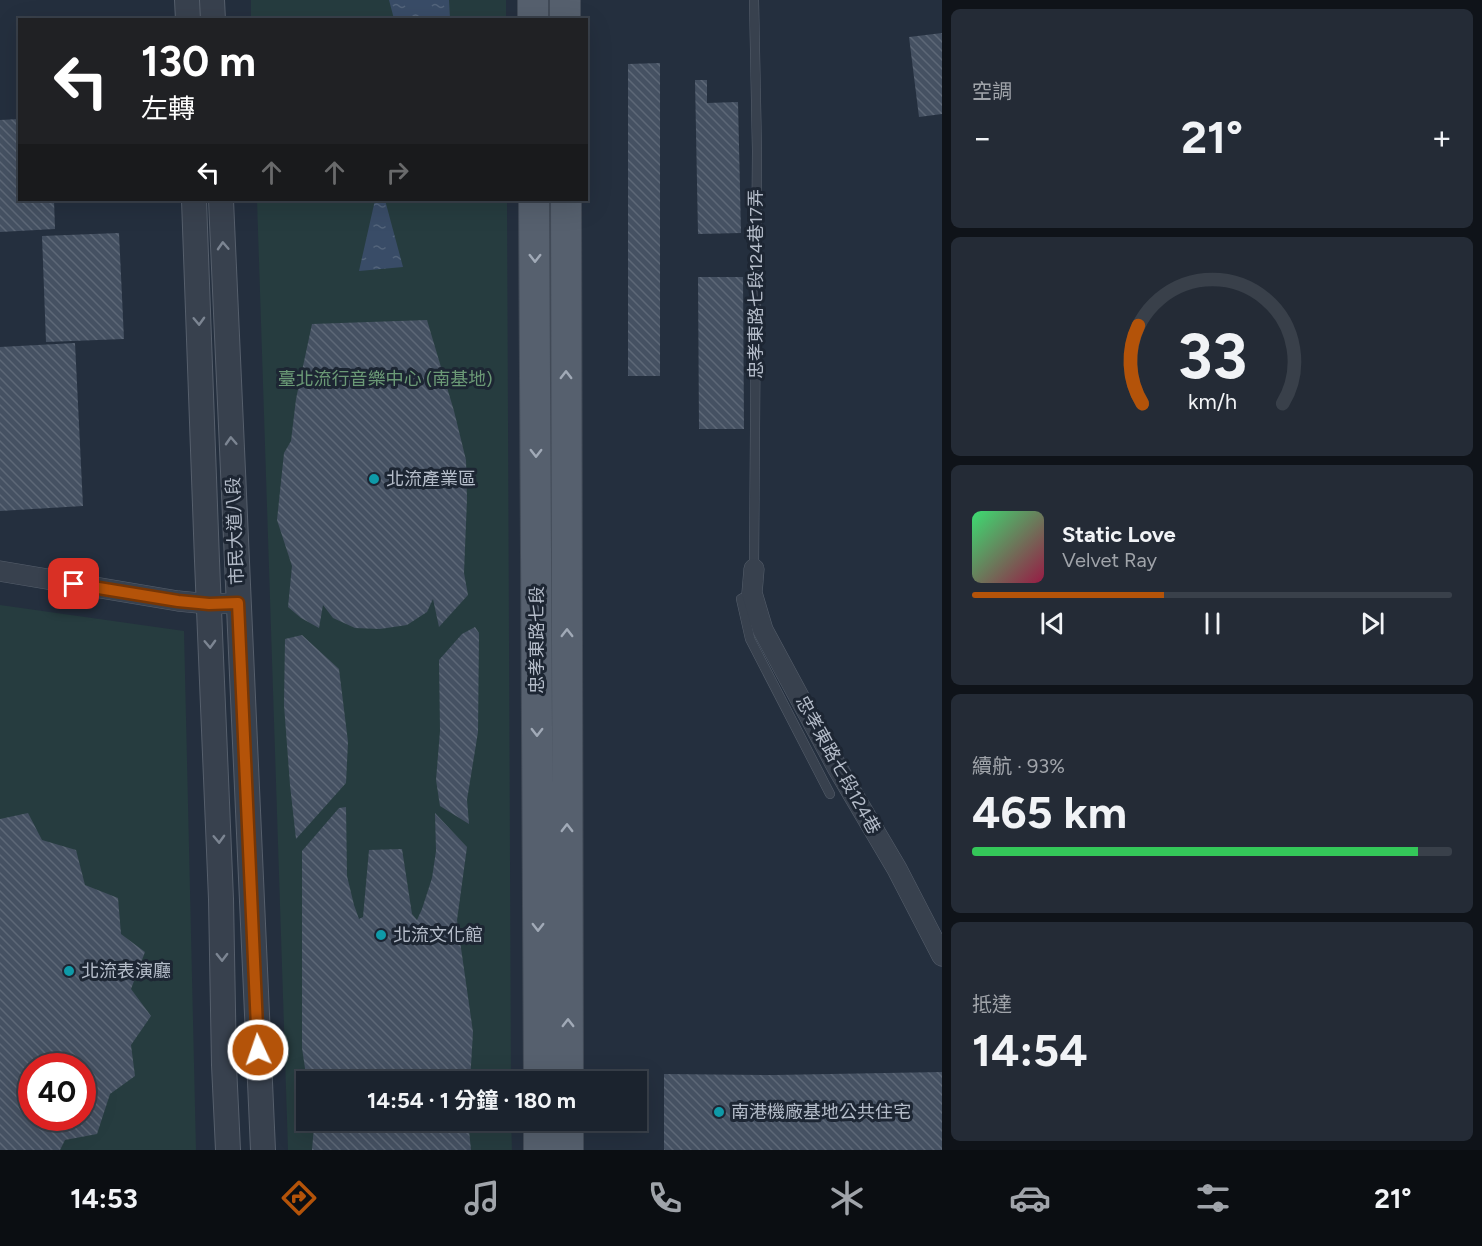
<!DOCTYPE html>
<html lang="zh-TW">
<meta charset="utf-8">
<style>
body{margin:0;font-family:Figtree,"Noto Sans TC",sans-serif;background:#242b36;color:#f1f3f6;height:100vh;display:flex;flex-direction:column;font-size:22px;white-space:nowrap}
*{box-sizing:border-box;margin:0}
p{font-size:20px;color:#a0a4aa}
.icon{flex:none;width:33px;height:33px;fill:none;stroke:currentColor;stroke-width:2;stroke-linecap:round;stroke-linejoin:round}
.map{position:relative;flex:1;overflow:hidden}
.side{display:flex;flex-direction:column;gap:9px;padding:9px;background:#0f1319;width:540px}
.side>*{flex:none}
.top-card{position:absolute;left:18px;top:18px;width:570px;height:183px;border-radius:0px;box-shadow:0 6px 24px #0002,0 0 0 2px #39404a;background:#202124;color:#fff;overflow:hidden}
.speed{position:absolute;left:18px;top:1053px;display:flex;gap:12px;font-size:30px;font-weight:700;text-align:center}
.speed>*{display:grid;place-content:center;width:78px;height:78px;border-radius:50%;background:#1b232e;box-shadow:0 6px 24px #0002,0 0 0 2px #39404a;line-height:1}
.speed .limit{border:9px solid #d22;background:#fff;color:#111}
.pin{position:absolute;display:grid;place-items:center;width:51px;height:51px;color:#fff;margin:-26px;border-radius:12px;box-shadow:0 3px 9px #0006}
.me{position:absolute;width:66px;margin:-33px;rotate:357deg;stroke-linejoin:round;filter:drop-shadow(0 0 4px #0008)}
.turn{display:flex;align-items:center;gap:21px;height:126px;padding:0 24px;font-size:27px}
.turn .icon{width:78px;height:78px;stroke-width:2.5}
.turn b{display:block;font-size:42px;line-height:51px}
.lanes{display:flex;align-items:center;height:57px;padding:0 24px;background:#0003;justify-content:center;gap:30px;direction:ltr}
.lanes .off{opacity:.35}
.big{font-size:45px;font-weight:700;line-height:1.1}
.side .tile{flex:1;display:flex;flex-direction:column;justify-content:center;gap:9px;min-width:0;padding:0 21px;border-radius:9px;background:#242b36}
.side .dial{align-items:center;gap:0}
.dial svg{height:156px;overflow:visible;fill:none;stroke:#39404a;stroke-width:7;stroke-linecap:round;text-anchor:middle}
.dial text{fill:#f1f3f6;stroke:none}
.song{display:flex;align-items:center;gap:18px}
.cover{width:72px;height:72px;border-radius:9px;background:linear-gradient(135deg,hsl(140 70% 55%),hsl(340 70% 35%))}
.played{height:6px;border-radius:3px;background:linear-gradient(90deg,#b45309 40%,#39404a 40%)}
.keys{display:flex;justify-content:space-around;direction:ltr}
.heat{display:flex;justify-content:space-between;align-items:center;font-size:33px;direction:ltr}
.charge{height:9px;border-radius:4px;background:linear-gradient(90deg,#34c759 93%,#39404a 0)}
.trip{position:absolute;left:296px;top:1071px;width:351px;height:60px;border-radius:0px;background:#1b232e;box-shadow:0 6px 24px #0002,0 0 0 2px #39404a;font-weight:700;line-height:60px;text-align:center}
.dock{display:flex;height:96px;justify-content:space-around;align-items:center;background:#0b0e12;color:#a0a4aa}
.dock .icon{width:42px;height:42px}
.dock .current{color:#b45309}
.dock b{font-size:27px;color:#f1f3f6}
main{display:flex;flex:1;min-height:0}
.map>svg:first-child{display:block}
</style>
<main>
<div class="map">
<svg width="942" height="1150" viewBox="0 0 942 1150">
<defs>
<pattern id="water-ripples" width="26" height="14" patternUnits="userSpaceOnUse" patternTransform="scale(1.5)"><rect width="26" height="14" fill="#394c67"/><path d="M2 4q2-2 4 0t4 0M15 11q2-2 4 0t4 0" fill="none" stroke="#53647b"/></pattern>
<pattern id="building-back-hatch" width="6" height="6" patternUnits="userSpaceOnUse" patternTransform="scale(1.5)"><rect width="6" height="6" fill="#455162"/><path d="M-1 5l2 2M0 0l6 6M5-1l2 2" fill="none" stroke="#5d6877"/></pattern>
</defs>
<rect width="100%" height="100%" fill="#242f3e"/>
<!-- green -->
<path fill="#263c3f" fill-rule="evenodd" d="M251,0h255v19h-255z
M257,200h250l4,881 -205,1v38l205,1 1,29h-224z
M0,605l184,26 12,519h-196zM32,1066h50v52h-50z"/>
<!-- water -->
<path fill="url(#water-ripples)" d="M389,0h60l1,19h-56z
M375,200h10l18,67 -44,4z"/>
<!-- building -->
<path fill="url(#building-back-hatch)" fill-rule="evenodd" d="M942,33v81l-23,3 -10,-80z
M660,63v313h-32v-312z
M695,80h12v23l31,-1 3,131 -43,1z
M20,119v81h34l1,29 -55,3v-112z
M119,233l5,106 -78,3 -4,-106z
M698,277h45l1,152h-45z
M427,320l27,91 12,49 1,39 -3,74 4,22 -29,32 -6,-28 -6,13 -20,13 -27,4 -25,-1 -22,-10 -10,-13 -4,23 -18,-10 -13,-11 4,-41 -15,-46 7,-67 7,-12 5,-42 16,-75z
M75,343l8,163 -83,5v-164z
M475,627l4,6 -1,99 -11,68 2,24 -29,-18 -4,-26 4,-49 -1,-71 23,-26z
M302,635l37,34 9,73 -2,41 -50,56 -6,-54 -6,-80 1,-66z
M346,807l1,69 7,29 5,14 4,-2 6,-67 33,-1 10,65 5,6 5,-11 10,-31 4,-27 -1,-38 32,34 -10,73 16,112 -3,50h-163l-5,-34v-197l37,-43z
M28,813l14,27 34,10 9,35 33,13 3,36 24,18 -14,37 20,27 -20,29 4,31 -25,18 -13,40 -32,6 -5,10h-60v-331zM32,1066h50v52h-50z
M942,1072v78h-278v-76l110,1z
M313,1120h155l3,30h-159l2,-24z"/>
<g fill="none" stroke-linecap="round" stroke-linejoin="round">
<!-- service casing -->
<g stroke="#565f6c" stroke-width="10">
<path id="service" d="M754,569l3,-418 -3,-151
M752,593l-11,6 9,40 80,155"/>
</g>
<!-- minor casing -->
<g stroke="#565f6c" stroke-width="21">
<path id="minor" d="M754,569l-2,24 11,37 75,139 59,100 45,87
M0,571l178,30 31,3 29,-1"/>
</g>
<!-- tertiary casing -->
<g stroke="#565f6c" stroke-width="26">
<path id="tertiary" d="M187,0l1,20
M212,0l1,20
M194,200l13,361 14,338 3,166 4,85
M221,200l42,950"/>
</g>
<!-- primary casing -->
<g stroke="#414a57" stroke-width="32">
<path id="primary" d="M533,0v20
M565,0v20
M534,200l5,882
M566,200l2,882
M539,1120v30
M568,1120v30"/>
</g>
<!-- service -->
<use href="#service" stroke="#38414e" stroke-width="9"/>
<!-- minor -->
<use href="#minor" stroke="#38414e" stroke-width="20"/>
<!-- tertiary -->
<use href="#tertiary" stroke="#38414e" stroke-width="24"/>
<!-- primary -->
<use href="#primary" stroke="#56606e" stroke-width="30"/>
</g>
<!-- one-way arrows -->
<defs><path id="oneway-chevron" d="M-2-3.5L2.5 0L-2 3.5" fill="none" stroke-width="1.6" stroke-linecap="round" stroke-linejoin="round" transform="scale(1.5)"/></defs>
<g stroke="#7c8592">
<use href="#oneway-chevron" transform="translate(223 246) rotate(-93)"/>
<use href="#oneway-chevron" transform="translate(199 321) rotate(88)"/>
<use href="#oneway-chevron" transform="translate(231 441) rotate(-93)"/>
<use href="#oneway-chevron" transform="translate(210 644) rotate(88)"/>
<use href="#oneway-chevron" transform="translate(219 839) rotate(88)"/>
<use href="#oneway-chevron" transform="translate(222 957) rotate(89)"/>
</g>
<g stroke="#a1aab7">
<use href="#oneway-chevron" transform="translate(535 258) rotate(90)"/>
<use href="#oneway-chevron" transform="translate(566 375) rotate(-90)"/>
<use href="#oneway-chevron" transform="translate(536 453) rotate(90)"/>
<use href="#oneway-chevron" transform="translate(567 633) rotate(-90)"/>
<use href="#oneway-chevron" transform="translate(537 732) rotate(90)"/>
<use href="#oneway-chevron" transform="translate(567 828) rotate(-90)"/>
<use href="#oneway-chevron" transform="translate(538 927) rotate(90)"/>
<use href="#oneway-chevron" transform="translate(568 1023) rotate(-90)"/>
</g>
<g fill="none" stroke-linecap="round" stroke-linejoin="round">
<!-- route casing -->
<g stroke="#753606" stroke-width="15">
<path id="route" d="M74,584l104,17 31,3 29,-1 20,447"/>
</g>
<!-- route -->
<use href="#route" stroke="#b45309" stroke-width="10"/>
</g>
<!-- markers -->
<g fill="#0f9aa8" stroke="#1d2633" stroke-width="2">
<circle cx="374" cy="479" r="6"/>
<circle cx="381" cy="935" r="6"/>
<circle cx="69" cy="971" r="6"/>
<circle cx="719" cy="1112" r="6"/>
</g>
<g text-anchor="middle" dominant-baseline="central" stroke-width="6" stroke-linejoin="round" paint-order="stroke">
<!-- street labels -->
<g font-size="18" fill="#b4bcc9" stroke="#1d2633">
<text transform="translate(756 284) rotate(-90)">忠孝東路七段124巷17弄</text>
<text transform="translate(235 531) rotate(-92)">市民大道八段</text>
<text transform="translate(537 640) rotate(-90)">忠孝東路七段</text>
<text transform="translate(838 765) rotate(61)">忠孝東路七段124巷</text>
</g>
<!-- park labels -->
<g font-size="18" fill="#6b9a76" stroke="#1d2633">
<text x="385" y="379">臺北流行音樂中心 (南基地)</text>
</g>
<!-- poi labels -->
<g font-size="18" fill="#b4bcc9" stroke="#1d2633" text-anchor="start">
<text x="386" y="479">北流產業區</text>
<text x="393" y="935">北流文化館</text>
<text x="81" y="971">北流表演廳</text>
<text x="731" y="1112">南港機廠基地公共住宅</text>
</g>
</g>
</svg>
<div class="speed"><div class="limit">40</div></div>
<div class="pin" style="left:74px;top:584px;background:#d93025"><svg class="icon" aria-label="arrive" viewBox="0 0 24 24"><path d="M6 21V4h12l-3 4 3 4H6"/></svg></div>
<svg class="me" style="left:258px;top:1050px" viewBox="-20 -20 40 40"><circle r="17" fill="#b45309" stroke="#fff" stroke-width="3"/><path d="M0-11L8 9 0 5-8 9z" fill="#fff"/></svg>
<div class="trip">14:54 · 1 分鐘 · 180 m</div>
<div class="top-card">
<div class="turn"><svg class="icon" aria-label="left" viewBox="0 0 24 24"><path d="M17 20v-9H6M10 6l-5 5 5 5"/></svg><div><b>130 m</b>左轉</div></div>
<div class="lanes"><svg class="icon" aria-label="left" viewBox="0 0 24 24"><path d="M17 20v-9H6M10 6l-5 5 5 5"/></svg><svg class="icon off" aria-label="ahead" viewBox="0 0 24 24"><path d="M12 20V5M6 11l6-6 6 6"/></svg><svg class="icon off" aria-label="ahead" viewBox="0 0 24 24"><path d="M12 20V5M6 11l6-6 6 6"/></svg><svg class="icon off" aria-label="right" viewBox="0 0 24 24"><path d="M7 20v-9h11M14 6l5 5-5 5"/></svg></div>
</div>
</div>
<section class="side">
<div class="tile"><p>空調</p>
<div class="heat"><a>−</a><b class="big">21°</b><a>+</a></div>
</div>
<div class="tile dial"><svg viewBox="0 0 100 80">
<path d="M14 69A42 42 0 1 1 86 69"/>
<path d="M14 69A42 42 0 0 1 12 29" stroke="#b45309"/>
<text x="50" y="56" font-size="32" font-weight="700">33</text>
<text x="50" y="72" font-size="11">km/h</text>
</svg></div>
<div class="tile">
<div class="song"><i class="cover"></i><div><b>Static Love</b><p>Velvet Ray</p></div></div>
<div class="played"></div>
<div class="keys"><svg class="icon" aria-label="previous" viewBox="0 0 24 24"><path d="M18 5L8 12l10 7zM5 5v14"/></svg><svg class="icon" aria-label="pause" viewBox="0 0 24 24"><path d="M8 5v14M16 5v14"/></svg><svg class="icon" aria-label="next" viewBox="0 0 24 24"><path d="M6 5l10 7-10 7zM19 5v14"/></svg></div>
</div>
<div class="tile"><p>續航 · 93%</p><b class="big">465 km</b><div class="charge"></div></div>
<div class="tile"><p>抵達</p><b class="big">14:54</b></div>
</section>
</main>
<nav class="dock">
<b>14:53</b>
<svg class="icon current" aria-label="directions" viewBox="0 0 24 24"><path d="M12 3l9 9-9 9-9-9zM9 14v-3h6M13 9l2 2-2 2"/></svg>
<svg class="icon" aria-label="music" viewBox="0 0 24 24"><path d="M9 18V5l10-2v13"/><circle cx="6" cy="18" r="3"/><circle cx="16" cy="16" r="3"/></svg>
<svg class="icon" aria-label="phone" viewBox="0 0 24 24"><path d="M5 4h4l2 5-3 2q2 4 5 5l2-3 5 2v4C11 20 4 13 5 4z"/></svg>
<svg class="icon" aria-label="climate" viewBox="0 0 24 24"><path d="M12 3v18M4 7l16 10M4 17L20 7"/></svg>
<svg class="icon" aria-label="car" viewBox="0 0 24 24"><path d="M5 17H2v-5l4-1 3-4h7l3 4 3 1v5h-3M9 17h6M6 11h13"/><circle cx="7" cy="17" r="2"/><circle cx="17" cy="17" r="2"/></svg>
<svg class="icon" aria-label="filters" viewBox="0 0 24 24"><path d="M4 7h16M4 17h16"/><circle cx="9" cy="7" r="2"/><circle cx="15" cy="17" r="2"/></svg>
<b>21°</b>
</nav>
